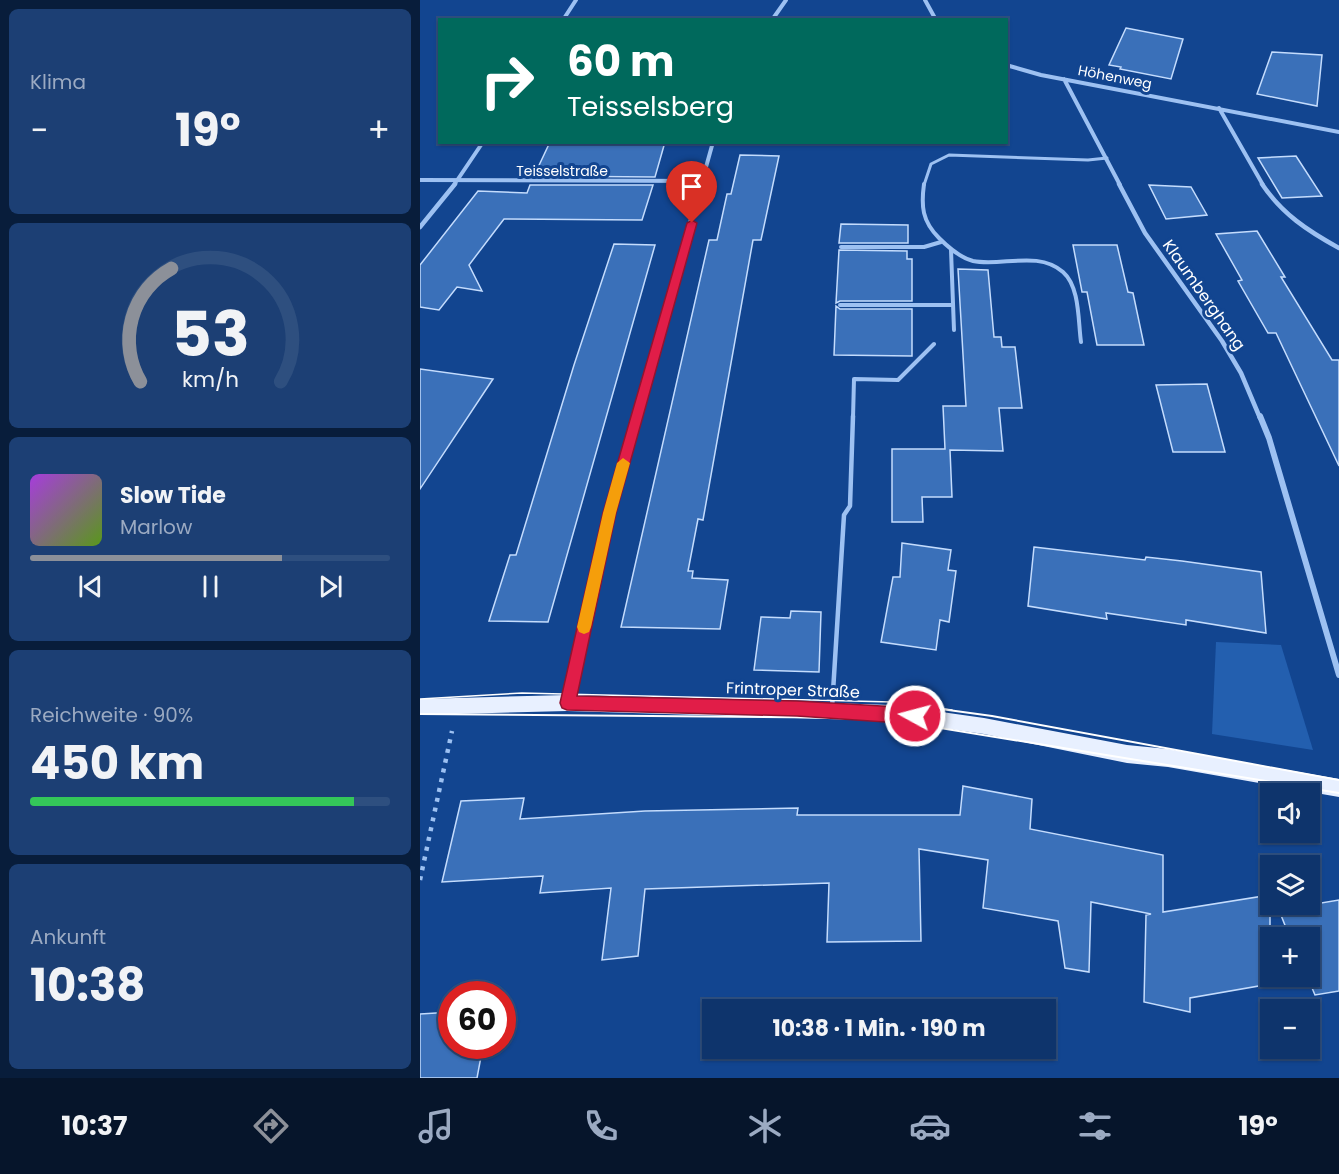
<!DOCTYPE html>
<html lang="de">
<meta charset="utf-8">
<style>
body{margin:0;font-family:Poppins,sans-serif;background:#1c3f74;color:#f1f3f6;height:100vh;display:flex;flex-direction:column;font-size:22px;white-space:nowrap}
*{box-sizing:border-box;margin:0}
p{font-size:20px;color:#9baac2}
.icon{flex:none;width:33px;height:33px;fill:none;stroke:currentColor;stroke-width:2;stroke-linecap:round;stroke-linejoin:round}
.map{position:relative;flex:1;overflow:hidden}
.panel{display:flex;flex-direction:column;gap:9px;padding:9px;background:#081d3b;width:420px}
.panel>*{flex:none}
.top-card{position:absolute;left:18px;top:18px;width:570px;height:126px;border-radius:0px;box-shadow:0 2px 4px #0004,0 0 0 2px #2e4f7f;background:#00695c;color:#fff;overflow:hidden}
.fabs{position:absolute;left:840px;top:783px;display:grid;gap:12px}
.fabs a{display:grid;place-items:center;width:60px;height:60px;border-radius:0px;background:#0e346c;box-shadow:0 2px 4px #0004,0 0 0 2px #2e4f7f;font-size:30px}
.speed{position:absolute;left:18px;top:981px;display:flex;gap:12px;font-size:30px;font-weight:700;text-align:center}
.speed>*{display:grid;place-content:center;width:78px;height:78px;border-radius:50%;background:#0e346c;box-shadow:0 2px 4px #0004,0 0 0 2px #2e4f7f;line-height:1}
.speed .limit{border:9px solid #d22;background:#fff;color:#111}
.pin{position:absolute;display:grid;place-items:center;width:51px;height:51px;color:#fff;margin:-62px -26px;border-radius:50% 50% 50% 0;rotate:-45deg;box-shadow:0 0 6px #0007}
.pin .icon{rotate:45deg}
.me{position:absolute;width:66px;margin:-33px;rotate:277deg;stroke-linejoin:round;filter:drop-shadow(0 0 4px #0008)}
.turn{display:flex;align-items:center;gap:21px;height:126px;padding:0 30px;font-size:27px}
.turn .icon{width:78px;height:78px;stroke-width:2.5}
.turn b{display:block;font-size:42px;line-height:51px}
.big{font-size:45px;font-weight:700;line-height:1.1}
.panel .widget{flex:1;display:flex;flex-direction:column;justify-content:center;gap:9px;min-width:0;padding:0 21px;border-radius:9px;background:#1c3f74}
.panel .dial{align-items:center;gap:0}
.dial svg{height:156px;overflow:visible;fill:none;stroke:#2e4f7f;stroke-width:7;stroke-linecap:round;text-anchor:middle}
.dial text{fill:#f1f3f6;stroke:none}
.song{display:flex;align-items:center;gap:18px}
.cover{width:72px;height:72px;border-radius:9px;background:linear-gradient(135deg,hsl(280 70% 55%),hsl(90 70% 35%))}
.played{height:6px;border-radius:3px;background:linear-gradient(90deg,#8c9099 70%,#2e4f7f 70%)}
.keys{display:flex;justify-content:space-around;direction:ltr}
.heat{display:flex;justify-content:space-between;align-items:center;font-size:33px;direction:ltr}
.charge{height:9px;border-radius:4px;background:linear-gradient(90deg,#34c759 90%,#2e4f7f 0)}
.trip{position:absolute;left:282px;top:999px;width:354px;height:60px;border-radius:0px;background:#0e346c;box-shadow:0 2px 4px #0004,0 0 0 2px #2e4f7f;font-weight:700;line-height:60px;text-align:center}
.tabs{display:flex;height:96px;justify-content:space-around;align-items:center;background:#06152b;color:#9baac2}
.tabs .icon{width:42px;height:42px}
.tabs .on{color:#8c9099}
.tabs b{font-size:27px;color:#f1f3f6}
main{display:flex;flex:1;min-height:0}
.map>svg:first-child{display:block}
</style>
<main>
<section class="panel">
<div class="widget"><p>Klima</p>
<div class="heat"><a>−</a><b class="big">19°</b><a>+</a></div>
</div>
<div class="widget dial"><svg viewBox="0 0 100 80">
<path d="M14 69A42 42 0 1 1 86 69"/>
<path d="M14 69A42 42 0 0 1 30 11" stroke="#8c9099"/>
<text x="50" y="56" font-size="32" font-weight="700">53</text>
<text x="50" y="72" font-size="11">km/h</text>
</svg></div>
<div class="widget">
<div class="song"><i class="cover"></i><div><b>Slow Tide</b><p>Marlow</p></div></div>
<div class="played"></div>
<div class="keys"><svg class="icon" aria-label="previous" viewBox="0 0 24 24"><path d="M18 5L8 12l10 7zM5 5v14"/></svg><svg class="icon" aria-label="pause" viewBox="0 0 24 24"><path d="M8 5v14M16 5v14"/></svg><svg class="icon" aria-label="next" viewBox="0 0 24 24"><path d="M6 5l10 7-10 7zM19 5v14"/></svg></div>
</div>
<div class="widget"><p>Reichweite · 90%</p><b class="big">450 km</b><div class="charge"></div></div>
<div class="widget"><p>Ankunft</p><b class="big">10:38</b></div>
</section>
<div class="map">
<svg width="919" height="1078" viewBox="0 0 919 1078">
<rect width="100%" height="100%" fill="#124590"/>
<!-- green -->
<path fill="#235faf" d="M796,642l65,3 32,105 -101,-16z"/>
<!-- building -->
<path fill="#3a70b9" stroke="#c4dcfd" stroke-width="1.5" d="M706,28l57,11 -12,40 -51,-10 1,-2 -12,-2z
M852,52l50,3 -5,51 -60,-12z
M130,142h115l-10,35 -121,-1z
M320,155l39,1 -18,84h-8l-50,280 -5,-1 -10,52h5l-1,7 36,2 -8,49 -99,-2 88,-387h8l10,-46h4z
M876,156l26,40 -40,2 -24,-40z
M110,185h123l-11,35 -138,-1 -35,46 13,26 -25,-4 -18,23 -19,-3v-42l58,-74 49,2z
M729,185l42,2 16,28 -41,4z
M421,224l67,1v18h-69z
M837,231l28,46h-4l51,83h7v106l-63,-133h-8l-30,-52 4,-1 -26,-46z
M194,244l41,1 -107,377 -59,-1 21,-66h6l58,-190z
M653,245h44l11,47 5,1 11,52h-47l-10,-53h-5z
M419,250l68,1v8h5v42h-72l-4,2z
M538,269l30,1 6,67h7l1,10h13l7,61h-23l4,43 -53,-1 2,47h-30l1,25h-31v-73h53l-2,-43h23z
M416,306l4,3h72v47l-78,-1z
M0,369l73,10 -73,110z
M787,384l18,68h-52l-17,-67z
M482,543l49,7 -3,20 8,1 -7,51 -9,-2 -4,30 -55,-8 12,-65h7z
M614,547l111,13 1,-3 36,4 79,11 5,61 -80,-13v5l-80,-12 1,6 -79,-13z
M371,611l30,1 -2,60 -65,-2 7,-53 29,1z
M543,786l69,13 -2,30 133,26v57l107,-17v89l-80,14v14l-46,-10 2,-87 5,-1 -60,-12 -2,70 -24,-4 -7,-47 -75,-13 5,-48 -69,-11 2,92 -94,1 2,-59 -184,6 -7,67 -36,4 9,-72 -71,5 3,-17 -101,6 19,-81 63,-3 -4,21 125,-8 153,-3 -1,7h163z
M919,900v91l-24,4 -8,-19h3v-38h-20l-11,-28z
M32,1012v34h31l-6,32h-57v-64z"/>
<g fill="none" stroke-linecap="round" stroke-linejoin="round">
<!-- path -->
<path stroke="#9dc1f2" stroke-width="4.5" stroke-dasharray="4 6" stroke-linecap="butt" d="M0,880l32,-149"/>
<!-- lane-far2 -->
<path stroke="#9dc1f2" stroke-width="3" d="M504,185l7,-21 18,-9 139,5 19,-2"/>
<!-- lane-far1 -->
<path stroke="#9dc1f2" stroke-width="4" d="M504,184c-3,22 -2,37 15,54 9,9 22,20 34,23 28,6 65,-11 90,11 17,15 15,49 18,70
M421,247h83l17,-5
M531,250l3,80
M420,305h113
M433,418l1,-39 44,1 36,-36"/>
<!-- lane -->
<path stroke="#9dc1f2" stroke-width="4.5" d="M412,708l12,-193 6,-9 3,-90"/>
<!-- street-far2 -->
<path stroke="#9dc1f2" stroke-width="4" d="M505,0l11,20
M143,20l13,-20
M352,20l14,-20
M586,65l35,10 298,57
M644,79l56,106
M799,108l44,77
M0,180l284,1
M34,185l29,-43
M281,185l12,-43"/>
<!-- street-far1 -->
<path stroke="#9dc1f2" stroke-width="4.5" d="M699,184l26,49 77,108 19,32 19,45
M842,184c20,30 46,47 77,64
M0,227l35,-43
M216,418l65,-234"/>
<!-- street -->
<path stroke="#9dc1f2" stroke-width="6" d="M840,416l9,22 70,237
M148,702l42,-190 27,-96"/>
<!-- primary -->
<path fill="#e8f0ff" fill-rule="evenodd" d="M147,695l325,10 92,13 143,27 41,4 171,30v18l-171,-30 -41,-4 -143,-29 -92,-13 -325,-10 -147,4v-16z"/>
<!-- tram-far1 -->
<path stroke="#fff" stroke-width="1.5" d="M0,699l102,-6 370,9 60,8"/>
<!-- tram -->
<path stroke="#fff" stroke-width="2" d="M521,709l51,7 347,64
M0,714l459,4 460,75"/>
</g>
<!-- route -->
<path fill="#e11d48" stroke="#92132f" stroke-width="1.5" d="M272,220l5,3 -81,290 -39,183 220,5 118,7 6,3 2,5 -2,5 -6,3 -118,-8 -230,-6 -5,-2 -2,-5 43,-190 84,-290z"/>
<!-- slow -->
<path fill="#f59e0b" d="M203,458l7,5 -14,50 -25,114 -2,5 -5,2 -5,-2 -2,-5 26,-114 14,-50z"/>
<g text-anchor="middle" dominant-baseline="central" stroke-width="6" stroke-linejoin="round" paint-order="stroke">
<!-- far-street labels -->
<g font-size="14" fill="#fff" stroke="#124590">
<text transform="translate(695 77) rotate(11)">Höhenweg</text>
<text x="142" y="171">Teisselstraße</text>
</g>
<!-- street labels -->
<g font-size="16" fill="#fff" stroke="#124590">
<text transform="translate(784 295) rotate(55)">Klaumberghang</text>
<text transform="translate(373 690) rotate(2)">Frintroper Straße</text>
</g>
</g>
</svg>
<div class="fabs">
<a><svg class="icon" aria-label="sound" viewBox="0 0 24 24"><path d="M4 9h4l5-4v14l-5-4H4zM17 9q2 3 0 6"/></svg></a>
<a><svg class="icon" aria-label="layers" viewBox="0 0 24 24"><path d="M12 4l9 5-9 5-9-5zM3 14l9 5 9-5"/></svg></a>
<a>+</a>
<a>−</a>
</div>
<div class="speed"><div class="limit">60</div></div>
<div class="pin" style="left:272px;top:223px;background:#d93025"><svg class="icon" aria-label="arrive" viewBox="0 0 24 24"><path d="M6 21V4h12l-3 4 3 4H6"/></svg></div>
<svg class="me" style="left:495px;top:716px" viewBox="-20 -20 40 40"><circle r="17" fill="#e11d48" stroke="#fff" stroke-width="3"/><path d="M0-11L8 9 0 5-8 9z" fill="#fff"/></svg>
<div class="trip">10:38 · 1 Min. · 190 m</div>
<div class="top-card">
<div class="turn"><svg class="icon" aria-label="right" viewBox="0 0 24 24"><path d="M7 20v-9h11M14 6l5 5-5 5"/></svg><div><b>60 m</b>Teisselsberg</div></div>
</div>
</div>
</main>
<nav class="tabs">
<b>10:37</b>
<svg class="icon on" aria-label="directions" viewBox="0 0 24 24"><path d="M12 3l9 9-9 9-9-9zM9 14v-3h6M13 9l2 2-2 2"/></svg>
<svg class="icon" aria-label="music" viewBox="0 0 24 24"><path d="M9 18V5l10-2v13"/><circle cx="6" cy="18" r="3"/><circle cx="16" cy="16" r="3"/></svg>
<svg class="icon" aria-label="phone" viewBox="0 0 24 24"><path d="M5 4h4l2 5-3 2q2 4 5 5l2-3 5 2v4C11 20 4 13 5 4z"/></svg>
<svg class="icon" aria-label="climate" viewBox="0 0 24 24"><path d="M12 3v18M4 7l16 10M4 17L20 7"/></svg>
<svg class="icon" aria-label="car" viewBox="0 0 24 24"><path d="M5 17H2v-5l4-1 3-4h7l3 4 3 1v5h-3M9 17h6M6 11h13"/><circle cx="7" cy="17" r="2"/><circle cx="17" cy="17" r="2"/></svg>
<svg class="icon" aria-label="filters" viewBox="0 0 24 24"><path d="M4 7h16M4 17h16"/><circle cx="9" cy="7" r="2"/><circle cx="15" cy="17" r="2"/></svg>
<b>19°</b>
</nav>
